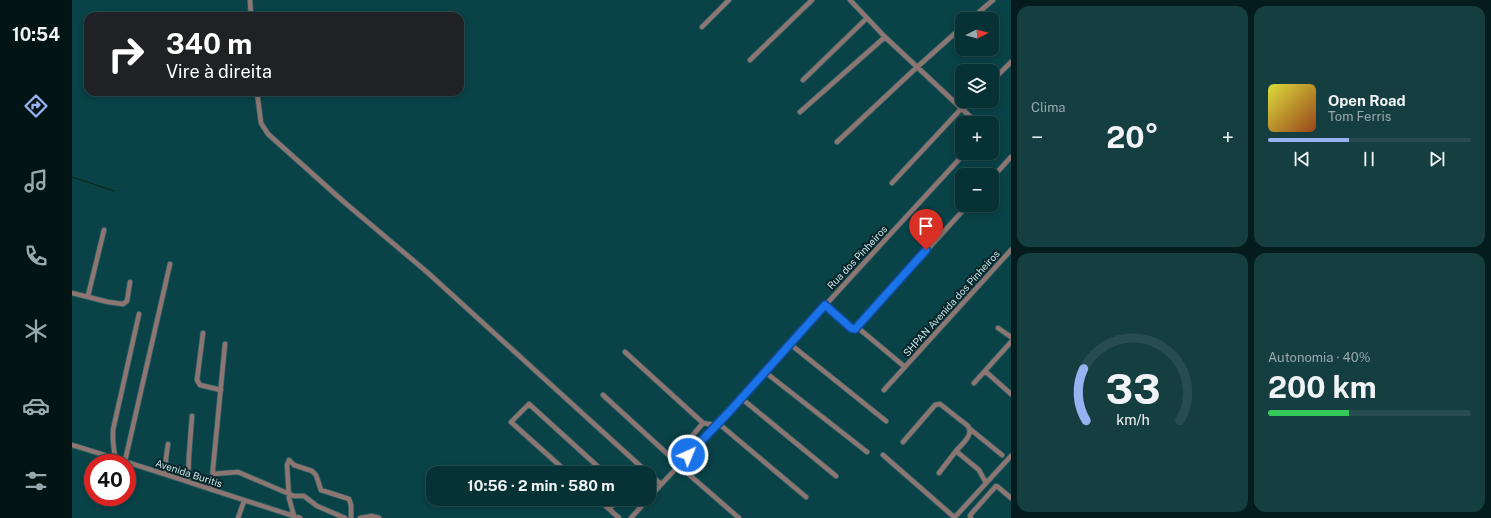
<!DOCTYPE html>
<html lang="pt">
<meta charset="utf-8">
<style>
body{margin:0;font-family:"Public Sans",sans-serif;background:#153e41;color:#f1f3f6;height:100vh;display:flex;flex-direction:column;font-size:15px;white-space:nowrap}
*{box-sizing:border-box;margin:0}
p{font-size:13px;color:#98aaad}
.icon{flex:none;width:22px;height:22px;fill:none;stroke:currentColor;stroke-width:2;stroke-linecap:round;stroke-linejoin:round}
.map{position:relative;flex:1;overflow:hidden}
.sheet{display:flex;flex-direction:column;gap:6px;padding:6px;background:#041c1d;width:480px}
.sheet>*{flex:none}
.hud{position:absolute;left:12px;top:12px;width:380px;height:84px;border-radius:12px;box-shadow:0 2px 6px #0003,0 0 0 1px #284d50;background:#202124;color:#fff;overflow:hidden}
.needle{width:26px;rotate:84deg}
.controls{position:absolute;left:883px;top:12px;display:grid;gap:8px}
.controls a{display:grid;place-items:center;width:44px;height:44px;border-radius:8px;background:#073235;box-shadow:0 2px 6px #0003,0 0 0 1px #284d50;font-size:20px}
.speed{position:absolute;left:12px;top:454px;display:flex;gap:8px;font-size:20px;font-weight:700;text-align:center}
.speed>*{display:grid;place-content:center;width:52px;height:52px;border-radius:50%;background:#073235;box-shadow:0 2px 6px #0003,0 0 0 1px #284d50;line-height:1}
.speed .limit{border:6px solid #d22;background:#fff;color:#111}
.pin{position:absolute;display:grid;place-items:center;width:34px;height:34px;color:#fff;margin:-41px -17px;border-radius:50% 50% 50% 0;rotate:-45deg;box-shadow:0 0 4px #0007}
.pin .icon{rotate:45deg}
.me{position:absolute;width:44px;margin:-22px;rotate:44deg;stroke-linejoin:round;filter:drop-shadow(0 0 3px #0008)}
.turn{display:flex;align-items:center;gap:14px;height:84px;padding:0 16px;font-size:18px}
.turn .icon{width:52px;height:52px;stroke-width:2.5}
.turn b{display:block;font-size:28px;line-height:34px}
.big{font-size:30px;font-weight:700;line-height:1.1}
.sheet .widget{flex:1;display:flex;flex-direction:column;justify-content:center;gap:6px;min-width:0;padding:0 14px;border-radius:12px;background:#153e41}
.sheet .dial{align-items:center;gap:0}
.dial svg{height:104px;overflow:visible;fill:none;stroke:#284d50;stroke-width:7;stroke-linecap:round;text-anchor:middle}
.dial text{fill:#f1f3f6;stroke:none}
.song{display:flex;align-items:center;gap:12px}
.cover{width:48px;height:48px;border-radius:6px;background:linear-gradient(135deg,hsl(60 70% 55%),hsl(20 70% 35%))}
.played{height:4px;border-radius:2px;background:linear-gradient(90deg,#95b2f1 40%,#284d50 40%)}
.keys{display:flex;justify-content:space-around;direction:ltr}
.heat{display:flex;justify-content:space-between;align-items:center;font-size:22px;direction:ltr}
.charge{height:6px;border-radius:3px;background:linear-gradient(90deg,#34c759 40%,#284d50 0)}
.sheet .tiles{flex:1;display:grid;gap:6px;grid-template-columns:repeat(2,1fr)}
.trip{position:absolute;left:354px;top:466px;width:230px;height:40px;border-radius:12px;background:#073235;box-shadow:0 2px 6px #0003,0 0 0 1px #284d50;font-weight:700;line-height:40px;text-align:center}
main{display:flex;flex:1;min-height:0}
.tab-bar{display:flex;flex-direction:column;width:72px;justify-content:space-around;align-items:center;background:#031415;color:#98aaad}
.tab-bar .icon{width:28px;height:28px}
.tab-bar .selected{color:#95b2f1}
.tab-bar b{font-size:18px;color:#f1f3f6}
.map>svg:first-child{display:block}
</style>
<main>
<nav class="tab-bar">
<b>10:54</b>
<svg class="icon selected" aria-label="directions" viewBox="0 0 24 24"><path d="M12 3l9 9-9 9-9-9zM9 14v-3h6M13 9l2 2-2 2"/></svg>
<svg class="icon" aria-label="music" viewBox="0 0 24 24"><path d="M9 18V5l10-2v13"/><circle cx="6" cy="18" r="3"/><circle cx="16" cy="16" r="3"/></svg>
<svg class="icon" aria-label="phone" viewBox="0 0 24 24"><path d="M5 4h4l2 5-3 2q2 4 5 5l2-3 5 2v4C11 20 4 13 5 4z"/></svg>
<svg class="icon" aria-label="climate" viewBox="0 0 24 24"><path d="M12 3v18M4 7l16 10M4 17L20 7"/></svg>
<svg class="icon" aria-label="car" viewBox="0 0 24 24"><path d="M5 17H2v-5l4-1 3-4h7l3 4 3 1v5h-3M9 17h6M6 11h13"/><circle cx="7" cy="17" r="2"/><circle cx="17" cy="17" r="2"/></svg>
<svg class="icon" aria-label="filters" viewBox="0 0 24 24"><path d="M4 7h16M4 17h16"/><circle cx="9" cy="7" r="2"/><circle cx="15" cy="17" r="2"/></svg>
</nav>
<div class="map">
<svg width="939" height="518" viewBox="0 0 939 518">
<rect width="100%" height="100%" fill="#094247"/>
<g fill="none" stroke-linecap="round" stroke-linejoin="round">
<!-- stream -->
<path stroke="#062709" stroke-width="1" d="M0,177l42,14"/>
<!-- minor casing -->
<g stroke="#2b6064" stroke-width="6">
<path id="minor" d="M178,0l1,16
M778,0l35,37 92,86
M899,19l22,-19
M630,27l27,-27
M678,60l62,-60
M731,80l64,-62
M920,81l19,-19
M185,92l4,31 7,11 76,68 83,70 221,201
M891,110l9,-9
M728,112l85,-75
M765,142l78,-73 47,-42
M920,178l19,-21
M820,183l69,-74
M0,293l36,9 15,2 4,-3 3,-19
M16,296l16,-66
M753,305l26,23 4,1 2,-2
M926,328l13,9
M131,333l-6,47 3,5 21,5
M718,344l96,77
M833,367l-48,-40 111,-122
M913,371l26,23
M693,372l102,80
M902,383l37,-41
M812,390l127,-140
M531,395l70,64 30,-36 -78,-71
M669,398l95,78
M631,423l12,2
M646,423l88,74
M898,429l32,26
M831,442l32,-37 5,-1 28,22c6,9 -6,18 -12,25l23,19 7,13
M0,445c76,23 152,49 228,73
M811,455l71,62
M43,458l-2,-17v-11l26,-116
M53,461l45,-197
M606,465l61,53
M496,473l-57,-51 18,-18 76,69
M867,473l17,-22
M93,474l1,-16 2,-14
M141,474l25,-2 56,24h10l13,10 28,12
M577,474l12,10
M116,482l1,-27 3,-39
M139,489l14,-145
M577,498c26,-30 55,-57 81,-87 77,-87 156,-172 235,-258
M526,499l21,19
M537,509l10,-10
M222,516l-5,-18 -2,-33 2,-5 5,5 18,6 4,4 5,15 28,9 2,6v13
M166,518l6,-17
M288,518l12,-2 7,2
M559,518l17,-19
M882,518l57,-62
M899,518l-1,-2 2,-3 24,-27 2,1 13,11"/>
</g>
<!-- minor -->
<use href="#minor" stroke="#8d7572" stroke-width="4.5"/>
</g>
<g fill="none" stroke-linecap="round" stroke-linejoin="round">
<!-- route casing -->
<g stroke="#114b97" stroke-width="10">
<path id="route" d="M616,455l41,-43 96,-107 26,23 4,1 71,-79"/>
</g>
<!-- route -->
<use href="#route" stroke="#1a73e8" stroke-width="7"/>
</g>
<g text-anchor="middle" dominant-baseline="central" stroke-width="4" stroke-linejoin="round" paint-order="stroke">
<!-- street labels -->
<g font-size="10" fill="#c6e6ea" stroke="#092529">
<text transform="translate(785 257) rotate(-47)">Rua dos Pinheiros</text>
<text transform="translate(879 303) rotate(-48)">SHPAN Avenida dos Pinheiros</text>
<text transform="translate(117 473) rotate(18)">Avenida Buritis</text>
</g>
</g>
</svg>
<div class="controls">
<a><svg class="needle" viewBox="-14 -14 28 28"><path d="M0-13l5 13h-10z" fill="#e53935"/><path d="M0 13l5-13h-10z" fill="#98aaad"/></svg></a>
<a><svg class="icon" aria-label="layers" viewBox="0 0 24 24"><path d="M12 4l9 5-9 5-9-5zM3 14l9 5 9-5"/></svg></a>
<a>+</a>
<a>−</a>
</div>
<div class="speed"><div class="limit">40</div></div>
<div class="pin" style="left:854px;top:250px;background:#d93025"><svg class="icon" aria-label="arrive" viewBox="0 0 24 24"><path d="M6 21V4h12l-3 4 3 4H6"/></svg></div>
<svg class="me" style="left:616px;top:455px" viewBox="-20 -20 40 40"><circle r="17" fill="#1a73e8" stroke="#fff" stroke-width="3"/><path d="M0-11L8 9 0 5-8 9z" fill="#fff"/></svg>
<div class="trip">10:56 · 2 min · 580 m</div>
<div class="hud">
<div class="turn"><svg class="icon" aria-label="right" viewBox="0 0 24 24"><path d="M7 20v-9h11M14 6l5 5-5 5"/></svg><div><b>340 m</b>Vire à direita</div></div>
</div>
</div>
<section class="sheet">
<div class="tiles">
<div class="widget"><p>Clima</p>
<div class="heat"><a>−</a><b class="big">20°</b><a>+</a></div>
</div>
<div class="widget">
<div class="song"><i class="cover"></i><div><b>Open Road</b><p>Tom Ferris</p></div></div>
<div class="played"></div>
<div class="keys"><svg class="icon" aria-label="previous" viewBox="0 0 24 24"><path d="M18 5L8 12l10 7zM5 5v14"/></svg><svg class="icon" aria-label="pause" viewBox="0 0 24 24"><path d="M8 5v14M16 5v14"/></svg><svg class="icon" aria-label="next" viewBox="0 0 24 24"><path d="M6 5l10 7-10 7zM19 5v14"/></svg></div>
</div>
<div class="widget dial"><svg viewBox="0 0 100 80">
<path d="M14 69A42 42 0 1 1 86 69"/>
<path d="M14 69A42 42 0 0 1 12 29" stroke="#95b2f1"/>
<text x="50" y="56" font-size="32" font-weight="700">33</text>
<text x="50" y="72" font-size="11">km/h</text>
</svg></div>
<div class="widget"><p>Autonomia · 40%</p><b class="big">200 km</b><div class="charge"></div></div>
</div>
</section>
</main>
